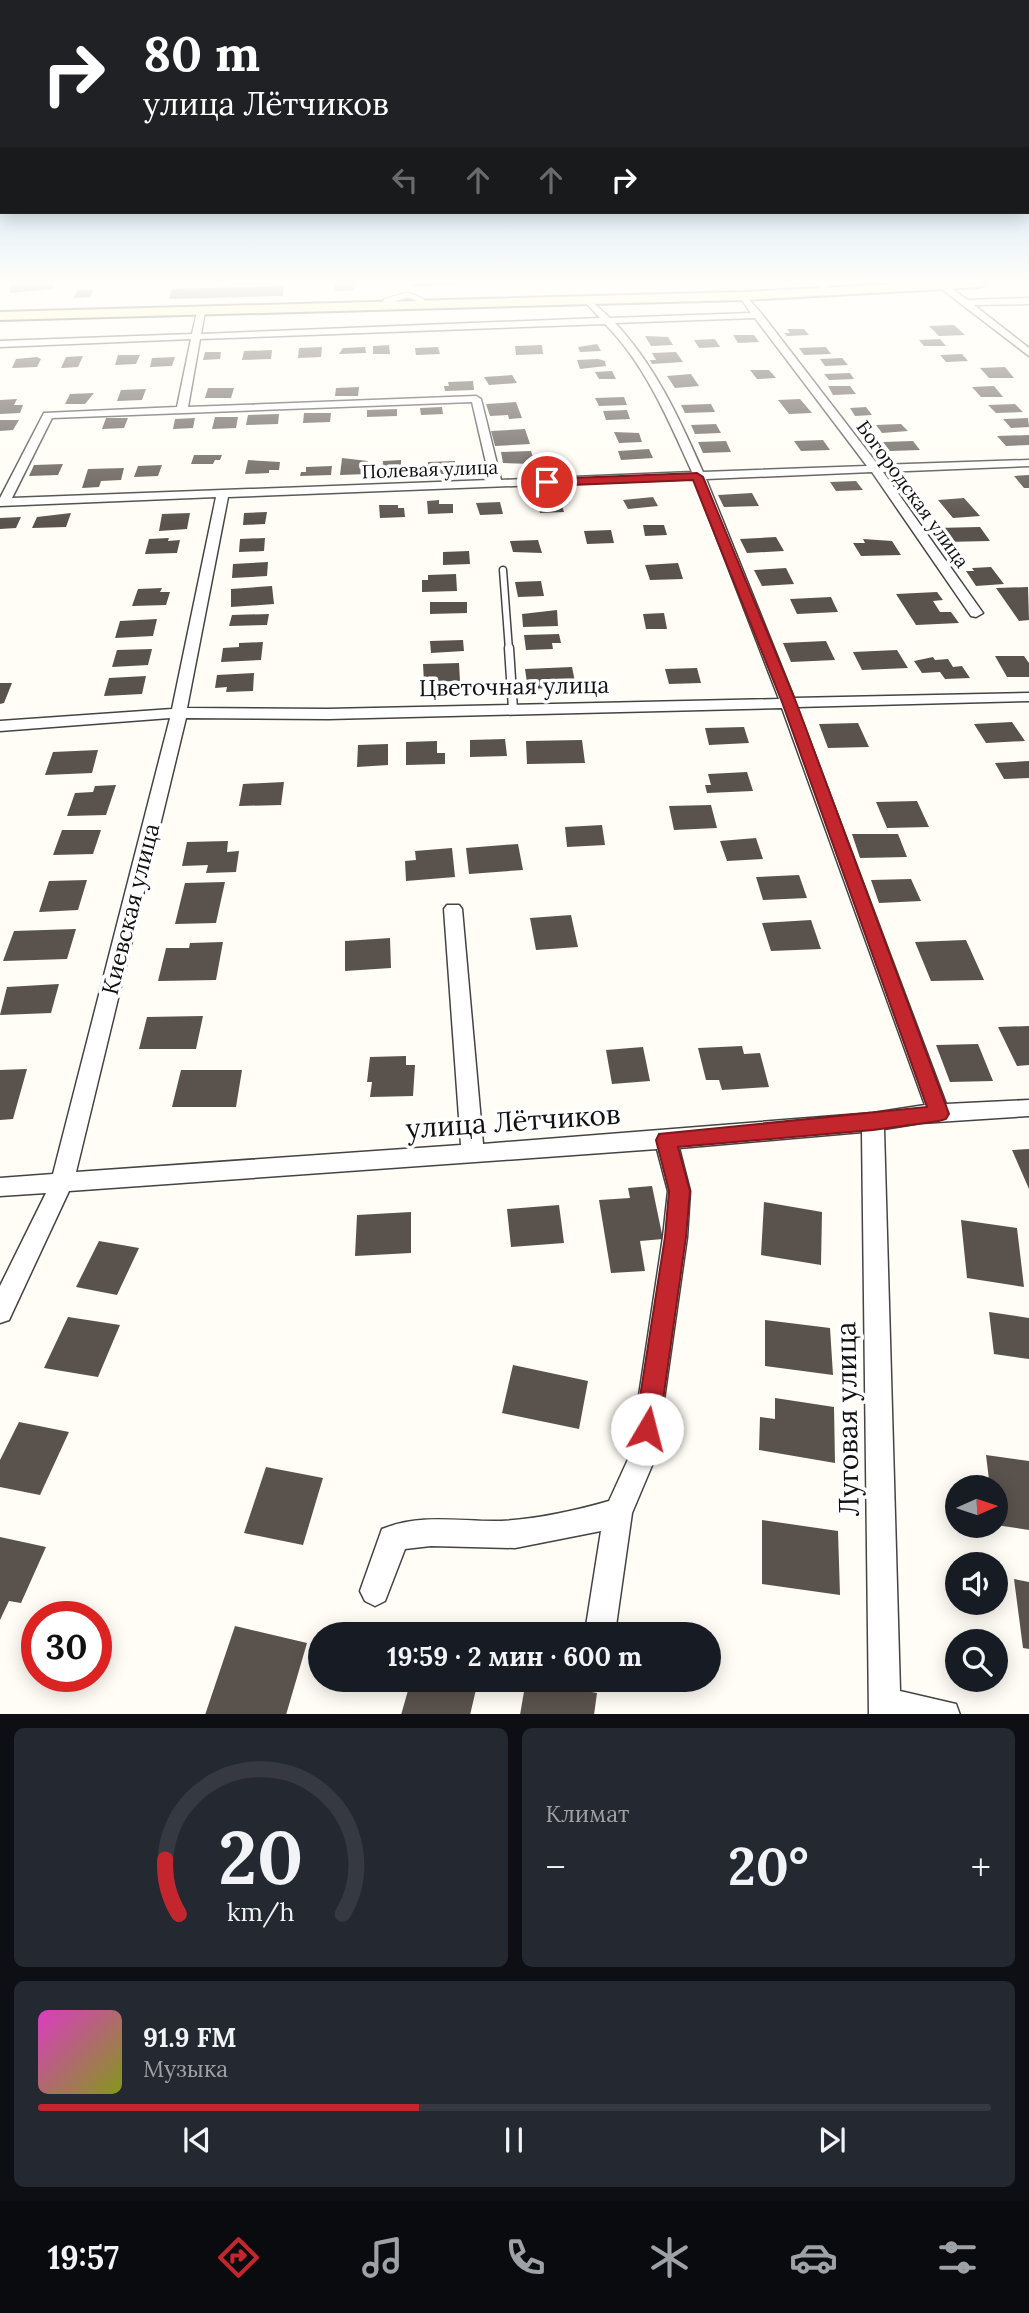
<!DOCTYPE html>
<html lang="ru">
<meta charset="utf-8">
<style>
body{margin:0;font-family:Lora,serif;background:#242831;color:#f1f3f6;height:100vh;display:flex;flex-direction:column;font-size:26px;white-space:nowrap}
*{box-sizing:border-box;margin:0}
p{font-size:23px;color:#9ea1a6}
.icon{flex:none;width:38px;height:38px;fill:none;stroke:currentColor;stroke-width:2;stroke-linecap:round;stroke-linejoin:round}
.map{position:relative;height:1714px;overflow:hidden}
.drawer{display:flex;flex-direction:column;gap:14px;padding:14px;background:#0d0f14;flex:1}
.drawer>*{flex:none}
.top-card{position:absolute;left:0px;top:0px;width:1029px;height:214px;box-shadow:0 4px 18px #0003;background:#202124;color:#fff;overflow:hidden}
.needle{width:46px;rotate:87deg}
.controls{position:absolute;left:945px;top:1475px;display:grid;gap:14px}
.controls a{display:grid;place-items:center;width:63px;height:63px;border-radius:50%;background:#171b24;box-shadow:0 4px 18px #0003;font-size:35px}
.speed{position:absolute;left:21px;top:1601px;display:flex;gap:14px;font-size:35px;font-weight:700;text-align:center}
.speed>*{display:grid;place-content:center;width:91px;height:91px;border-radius:50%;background:#171b24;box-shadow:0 4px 18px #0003;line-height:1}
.speed .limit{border:10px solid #d22;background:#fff;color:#111}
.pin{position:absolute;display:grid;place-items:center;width:60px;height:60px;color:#fff;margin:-30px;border:4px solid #fff;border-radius:50%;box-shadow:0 2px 7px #0007}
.me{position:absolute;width:77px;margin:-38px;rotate:8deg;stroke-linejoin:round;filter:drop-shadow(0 0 5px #0008)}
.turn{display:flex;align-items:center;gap:24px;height:147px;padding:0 28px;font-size:32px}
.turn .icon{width:91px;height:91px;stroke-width:2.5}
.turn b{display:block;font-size:49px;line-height:60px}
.lanes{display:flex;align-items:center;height:66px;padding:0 28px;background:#0003;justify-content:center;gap:35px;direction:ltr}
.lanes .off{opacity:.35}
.big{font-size:52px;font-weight:800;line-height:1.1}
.drawer .tile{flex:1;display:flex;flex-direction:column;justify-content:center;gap:10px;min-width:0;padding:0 24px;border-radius:10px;background:#242831}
.drawer .dial{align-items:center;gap:0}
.dial svg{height:182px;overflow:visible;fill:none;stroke:#363941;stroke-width:7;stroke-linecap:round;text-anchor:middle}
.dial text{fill:#f1f3f6;stroke:none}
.song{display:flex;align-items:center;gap:21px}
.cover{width:84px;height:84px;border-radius:10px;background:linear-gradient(135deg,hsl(310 70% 55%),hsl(70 70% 35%))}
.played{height:7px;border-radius:4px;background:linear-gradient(90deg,#c4262e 40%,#363941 40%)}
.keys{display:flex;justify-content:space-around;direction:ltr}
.heat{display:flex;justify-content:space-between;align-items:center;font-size:38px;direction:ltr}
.drawer .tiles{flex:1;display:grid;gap:14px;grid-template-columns:1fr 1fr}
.tile:last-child{grid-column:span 2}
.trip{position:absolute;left:308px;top:1622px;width:413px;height:70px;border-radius:35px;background:#171b24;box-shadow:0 4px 18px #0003;font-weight:800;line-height:70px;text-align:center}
.dock{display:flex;height:112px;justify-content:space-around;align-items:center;background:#090b0e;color:#9ea1a6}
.dock .icon{width:49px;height:49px}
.dock .active{color:#c4262e}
.dock b{font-size:32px;color:#f1f3f6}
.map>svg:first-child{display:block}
</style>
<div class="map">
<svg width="1029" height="1715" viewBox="0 0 1029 1715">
<rect width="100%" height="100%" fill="#fffdf5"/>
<!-- building -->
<path fill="#5a524d" d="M53,283l1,6 -44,4 -1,-9z
M334,283h18l2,7 -19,1z
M412,283h46v2l-46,2z
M284,286l-1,10 -114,3 3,-10z
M78,290h16l-4,7 -17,1z
M954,325l11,10 -26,1 -10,-10z
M787,329h17l5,6 -22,1 -3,-3h6z
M733,335h21l5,7 -21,1z
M645,336l23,1 5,8 -22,1z
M715,339l5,8 -21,1 -5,-8z
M940,339l6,7h-22l-5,-6z
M597,344l4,7 -21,1 -2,-5z
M389,345l1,9h-17v-8z
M542,345l1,9 -27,1 -1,-9z
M322,347l-1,10 -23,1 1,-10z
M365,347l1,6 -27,1 4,-6z
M438,347l2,7 -24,1 -1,-7z
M826,347l5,7 -27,1 -5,-7z
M272,350l-1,9 -29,1 2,-9z
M205,352h16l-1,7 -17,1z
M676,352l7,10 -31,2 -2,-4h6l-4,-7z
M962,354l6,7 -22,1 -6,-7z
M118,355h22l-4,9 -21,1z
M83,356l-5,11 -17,1 5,-11z
M37,357l4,2 -4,8 -25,1 4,-9z
M175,357l-3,9 -22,1 2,-9z
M842,358l6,7 -23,1 -5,-7z
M598,359l7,2 1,5 -26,3 -3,-9z
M1005,367l9,11h-25l-9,-10z
M750,370h19l7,8 -19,1z
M612,371l4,8h-17l-4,-7z
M850,373l4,6 -25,1 -5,-6z
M691,374l8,12 -24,2 -8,-12z
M512,375l5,8 -28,2 -5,-8z
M473,381l1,9 -29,1 -1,-5h5l-1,-4z
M828,386h22l6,8 -23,1z
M994,386l9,11h-22l-9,-10z
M359,387l-1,9h-23l1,-8z
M208,388h26l-3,10h-26z
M146,389l-4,11 -25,1 4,-11z
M94,393l-9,11h-20l5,-10z
M624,397l3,8 -28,1 -4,-8z
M17,399l-3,6h9l-3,8 -20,1v-14z
M800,399l12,14 -23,1 -11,-14z
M516,402l6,16 -13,1 -1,-4 -18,1 -4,-12z
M711,404l4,8 -30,1 -4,-8z
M1015,404l8,8 -27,1 -8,-8z
M442,407l1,7 -22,1 -1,-7z
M866,407l6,8 -17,1 -5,-8z
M397,409v7l-30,1v-7z
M627,410l3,9 -24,1 -3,-9z
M304,413h27l-1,9 -27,1z
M279,414l-1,10 -32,1 2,-10z
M215,417h23l-2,11 -24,1z
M106,418h22l-4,10 -22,1z
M195,418l-2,10 -20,1 2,-10z
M1003,419l25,-1 1,9 -18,1z
M0,420h19l-6,10 -13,1z
M716,424l5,9 -26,1 -4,-9z
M901,424l7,7 -26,2 -6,-8z
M525,429l5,15 -35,2 -4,-15z
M614,432l25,1 3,9 -23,1z
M1029,435v10l-23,1 -9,-10z
M823,440l7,10 -29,1 -7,-10z
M726,441l5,11 -28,1 -5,-11z
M913,441l7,9 -30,1 -7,-9z
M649,449l4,9 -32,2 -3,-9z
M531,451l4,13 -32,-1 -2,-11z
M194,455h28l-2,5h-5l-2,4h-22z
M342,458l26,3 -1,13 -27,1z
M248,460l32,2 -1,8h-10v3l-24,1z
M401,460v17h-19l1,-16z
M455,461v13h-27v-12z
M63,464l-5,11 -29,1 5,-11z
M162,465l-4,11 -24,1 4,-11z
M332,466l-1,9 -31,1 1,-4h5v-5z
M124,468l-3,12 -20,1 -2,6 -17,1 6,-19z
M1029,475v13h-5l-10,-12z
M856,481l7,9 -27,1 -6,-9z
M752,493l7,13 -35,1 -6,-12z
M653,497l5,9 -30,3 -5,-9z
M964,498l16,18 -27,2 -15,-18z
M560,499l4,13 -24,1 -4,-13z
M439,500v4h14v9l-25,1 -1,-13z
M500,502l3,12 -23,1 -4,-12z
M379,505h19v3h6l1,9 -25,1z
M267,512l-2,12 -22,1 1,-12z
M71,513l-5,14 -34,1 5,-11z
M190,513l-3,16 -28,2 3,-17z
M21,517l-5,11 -16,1v-11z
M643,525h21l3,10 -22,1z
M980,527l10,14 -46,1 -9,-14z
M611,530l3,13 -27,1 -3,-13z
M776,537l8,14 -37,2 -7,-14z
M169,538l-1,3 12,-1 -3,13 -32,1 4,-15z
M265,538l-1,13 -25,1 1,-13z
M863,539l29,2 9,14 -40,1 -8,-13h12z
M538,540l4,13 -29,-1 -3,-11z
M469,551l1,13 -27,1v-13z
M268,562l-1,14 -35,2 1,-14z
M678,563l5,16 -33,1 -5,-15z
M991,567l13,17 -28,2 -10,-15h8l-2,-3z
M786,568l8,16 -32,2 -8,-16z
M456,574l1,17 -35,1v-12h6v-5z
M541,581l3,15 -26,1 -3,-15z
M272,586l2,18 -43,3v-18z
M1028,587l1,33 -10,1 -23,-33z
M162,588l-2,4h10l-4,13 -34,1 6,-17z
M937,592l6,8 -10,1 7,11h11l8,11 -43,2 -20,-31z
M831,597l7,15 -41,2 -7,-15z
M430,602h37v11l-37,1z
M557,610l1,16 -35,1 -1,-13z
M664,613l3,16h-21l-3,-15z
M269,614l-2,11 -38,1 3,-11z
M157,619l-4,17 -38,2 5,-17z
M559,634l2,9h-9l1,6 -27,1 -2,-15z
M463,640l1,11 -33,2 -1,-12z
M826,641l9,19 -44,2 -8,-19z
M263,642l-2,18 -40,2 2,-14 16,-1v-4z
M152,649l-4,16 -36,2 5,-17z
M897,650l11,18 -46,2 -9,-18z
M995,656h29l5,7v14h-22z
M933,657l2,3 13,-1 5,8 9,-1 8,12 -25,1 -5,-7 -18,1 -8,-12z
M459,663l1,18 -36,1 -1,-18z
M572,667l4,20 -48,2 -3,-20z
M697,668l4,15 -32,1 -4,-15z
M254,673l-1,18 -27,1 1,-5 -12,1 2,-13z
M146,676l-4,18 -38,2 5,-18z
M0,683h12l-8,20 -4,1z
M1012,722l13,19 -39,2 -12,-19z
M858,723l11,24 -41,1 -9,-24z
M744,727l5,16 -40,2 -4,-17z
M505,739l2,17 -37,1v-17z
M582,740l3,23 -58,1 -1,-23z
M437,741v12h8v11l-39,1v-23z
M388,744v21l-31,2 1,-22z
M98,750l-6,23 -47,2 8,-23z
M1029,761v17l-25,1 -9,-16z
M747,772l6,19 -46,2 -2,-8h6l-3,-11z
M284,782l-3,23 -42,1 4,-22z
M116,785l-10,30 -39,1 8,-23 18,-1 2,-6z
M917,801l12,26 -42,1 -11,-26z
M711,805l6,23 -43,2 -5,-24z
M602,825l3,20 -38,2 -2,-20z
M62,830h39l-8,24 -40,1z
M852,834h46l9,23 -47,1z
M756,838l7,21 -36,2 -7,-20z
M228,841l-1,11 12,-1 -3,21 -30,1 2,-8 -26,1 5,-24z
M518,844l5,26 -54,4 -3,-26z
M452,848l3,29 -49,4 -1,-20 11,-1 -1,-9z
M799,875l8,23 -44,2 -7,-23z
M911,879l10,22 -42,2 -8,-23z
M87,880l-9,30 -39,2 10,-31z
M225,882l-9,41 -41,1 10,-41z
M571,915l7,32 -42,3 -6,-32z
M811,920l10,29 -50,2 -9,-28z
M76,929l-9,30 -64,2 11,-30z
M390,938l1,30 -46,3v-30z
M966,940l18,40 -53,1 -16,-39z
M223,942l-7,38 -58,1 8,-33h23l1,-5z
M59,984l-8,29 -51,2 7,-28z
M203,1016l-7,33h-57l8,-32z
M1029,1026v39l-12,1 -19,-39z
M978,1044l15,37 -43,1 -14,-37z
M742,1046l2,8 16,-1 9,34 -47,3 -3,-10h-13l-8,-32z
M643,1047l7,34 -38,3 -6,-34z
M406,1056v9h9l-2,31 -43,1 2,-15h-5l3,-25z
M27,1069l-14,50 -13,1v-50z
M181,1070h61l-6,37h-64z
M1029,1149v40l-17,-39z
M652,1186l11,53 -23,2 5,30 -34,2 -12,-73 31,-2 -2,-10z
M764,1202l58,10 -1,53 -60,-10z
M559,1205l5,38 -53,4 -4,-38z
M411,1212v41l-56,3 2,-41z
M961,1220l56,8 7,59 -57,-9z
M99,1241l40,7 -22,47 -41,-8z
M989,1312l40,6v41l-35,-5z
M68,1317l52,8 -22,52 -54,-9z
M765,1320l65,8 3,47 -68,-9z
M513,1365l75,16 -9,48 -77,-16z
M775,1398l59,9 1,56 -76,-13 1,-33 15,2z
M19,1422l50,10 -29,63 -40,-8v-27z
M986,1455l43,6v69l-33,-5v-37h-6z
M266,1467l57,11 -20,67 -59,-12z
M762,1520l76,11 2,64 -78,-11z
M0,1537l46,10 -25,56 -12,-2 -9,19z
M1014,1579l15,3v67l-6,-1z
M235,1626l72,17 -21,72h-81z
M411,1680l67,1 -8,34h-69z
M526,1680l71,13 -3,22h-74z"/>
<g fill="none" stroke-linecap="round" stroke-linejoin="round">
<!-- lane-far2 casing -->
<g stroke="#444" stroke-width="7">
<path id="lane-far2" d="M820,283l6,8
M384,306l2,-5 22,-6 13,5 1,5"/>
</g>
<!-- lane-far1 casing -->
<g stroke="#444" stroke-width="9">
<path id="lane-far1" d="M503,570l6,80"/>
</g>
<!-- lane casing -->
<g stroke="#444" stroke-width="11">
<path id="lane" d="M509,648l4,61"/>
</g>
<!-- street casing -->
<g stroke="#444" stroke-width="3">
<path id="street" d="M939,283h6l22,17 62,-2v6l-55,1 55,43v8l-90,-69z
M743,293l18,20 117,152 151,-5v6l-146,6 100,141 -7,4 -5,-1 -99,-144 -166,7 88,219 235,-5v8l-232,6 149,397 83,-4v16l-108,7 -37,6 16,562 56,13 4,11h-91l-7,-583 -183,16 11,43 -3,46 -31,219 -24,57 -16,113 -4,8h-22l-4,-8 15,-95 -86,17 -84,-2 -26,3 -20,52 -10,5 -10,-5 -5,-10 22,-62c40,-16 78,-7 119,-8 37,-2 73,-10 108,-20l21,-46 33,-218 5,-46 -11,-42 -588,42 -60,129 -9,3v-37l46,-93 -46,3v-18l53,-4 117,-456 -170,13v-10l172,-12 44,-212 -216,9v-8l44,-85 133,-6 14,-68 -191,8v-6l192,-7 5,-22 4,-3 4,3 -4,22 399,-16 -17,-18 4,-3 23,21 141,-5 -12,-17zM755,318l112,148 -164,6c-23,-52 -48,-107 -88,-149zM605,324c40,40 64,97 87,148l-191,8 -20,-81 -5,-3 -288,11 12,-68zM472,402l18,78 -478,18 40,-80zM694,479l85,220 -451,10 -141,-1 41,-211zM782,708l143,397 -52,8 -390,31 -21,-235 -3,-4h-12l-3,4 17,236 -385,27 110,-454 142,1z"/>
</g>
<!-- secondary casing -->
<g stroke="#333" stroke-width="4">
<path id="secondary" d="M917,283h69l-6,4 -237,13 -743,20v-8l743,-20z"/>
</g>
<!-- lane-far2 -->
<use href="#lane-far2" stroke="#fff" stroke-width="5"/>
<!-- lane-far1 -->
<use href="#lane-far1" stroke="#fff" stroke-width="6"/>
<!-- lane -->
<use href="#lane" stroke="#fff" stroke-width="8"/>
<!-- street -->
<use href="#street" fill="#fff" fill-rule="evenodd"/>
<!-- secondary -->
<use href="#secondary" fill="#fff6b0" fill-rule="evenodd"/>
</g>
<!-- sky -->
<linearGradient id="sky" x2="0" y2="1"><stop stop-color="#95c6ee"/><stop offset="0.54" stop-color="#fffefa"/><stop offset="1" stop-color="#fffefa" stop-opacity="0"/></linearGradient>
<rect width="1029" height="523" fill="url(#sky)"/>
<!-- route -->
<path fill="#c4262e" stroke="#7f191e" stroke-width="2" d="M697,473l6,4 93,225 153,412 -3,5 -7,2 -66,9 -195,17 12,44 -4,46 -27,192 -4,8 -8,4 -9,-4 -3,-8 30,-192 4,-46 -13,-51 3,-6 268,-27 -145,-405 -89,-222 -146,6 -6,-4 6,-3z"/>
<g text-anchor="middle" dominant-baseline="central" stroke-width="7" stroke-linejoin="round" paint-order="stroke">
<!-- far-street labels -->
<g font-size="19" fill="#111" stroke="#fff">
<text transform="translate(430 469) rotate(-2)">Полевая улица</text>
<text transform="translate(913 494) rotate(54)">Богородская улица</text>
</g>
<!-- street labels -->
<g font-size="23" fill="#111" stroke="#fff">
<text transform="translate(514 686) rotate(-1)">Цветочная улица</text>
<text transform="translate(130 909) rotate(-76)">Киевская улица</text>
</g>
<!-- near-street labels -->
<g font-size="28" fill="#111" stroke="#fff">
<text transform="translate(513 1121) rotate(-4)">улица Лётчиков</text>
<text transform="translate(847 1419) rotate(-91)">Луговая улица</text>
</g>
</g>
</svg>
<div class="controls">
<a><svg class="needle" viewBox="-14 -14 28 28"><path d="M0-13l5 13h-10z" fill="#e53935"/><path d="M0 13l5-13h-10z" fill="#9ea1a6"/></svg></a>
<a><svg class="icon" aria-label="sound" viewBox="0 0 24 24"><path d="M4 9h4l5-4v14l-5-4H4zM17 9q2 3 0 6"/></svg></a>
<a><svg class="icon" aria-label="search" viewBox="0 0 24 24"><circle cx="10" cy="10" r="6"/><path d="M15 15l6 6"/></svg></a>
</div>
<div class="speed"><div class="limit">30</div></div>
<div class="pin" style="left:547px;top:482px;background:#d93025"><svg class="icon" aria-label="arrive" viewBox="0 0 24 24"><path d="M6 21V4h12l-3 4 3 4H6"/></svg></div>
<svg class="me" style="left:647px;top:1429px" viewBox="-20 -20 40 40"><circle r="19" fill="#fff"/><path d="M0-13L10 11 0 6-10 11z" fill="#c4262e"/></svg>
<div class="trip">19:59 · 2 мин · 600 m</div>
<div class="top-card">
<div class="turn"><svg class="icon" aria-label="right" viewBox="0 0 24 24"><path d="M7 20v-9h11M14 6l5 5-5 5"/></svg><div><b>80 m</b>улица Лётчиков</div></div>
<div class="lanes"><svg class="icon off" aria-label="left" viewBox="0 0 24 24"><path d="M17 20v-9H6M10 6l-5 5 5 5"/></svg><svg class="icon off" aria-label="ahead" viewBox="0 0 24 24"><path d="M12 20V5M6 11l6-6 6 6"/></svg><svg class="icon off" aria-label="ahead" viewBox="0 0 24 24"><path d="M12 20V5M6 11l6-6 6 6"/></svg><svg class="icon" aria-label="right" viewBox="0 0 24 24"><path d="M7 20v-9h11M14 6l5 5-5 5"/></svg></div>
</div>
</div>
<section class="drawer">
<div class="tiles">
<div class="tile dial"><svg viewBox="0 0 100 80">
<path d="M14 69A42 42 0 1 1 86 69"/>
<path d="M14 69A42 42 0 0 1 8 45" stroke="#c4262e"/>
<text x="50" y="56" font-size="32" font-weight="700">20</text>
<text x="50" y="72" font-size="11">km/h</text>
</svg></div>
<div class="tile"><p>Климат</p>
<div class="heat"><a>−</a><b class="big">20°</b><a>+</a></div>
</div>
<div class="tile">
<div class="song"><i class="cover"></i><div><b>91.9 FM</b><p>Музыка</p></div></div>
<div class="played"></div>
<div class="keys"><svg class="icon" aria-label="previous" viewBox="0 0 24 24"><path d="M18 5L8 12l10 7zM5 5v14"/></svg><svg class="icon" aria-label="pause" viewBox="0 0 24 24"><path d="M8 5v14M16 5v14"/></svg><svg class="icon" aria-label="next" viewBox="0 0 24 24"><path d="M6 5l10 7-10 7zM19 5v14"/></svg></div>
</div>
</div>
</section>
<nav class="dock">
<b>19:57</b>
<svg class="icon active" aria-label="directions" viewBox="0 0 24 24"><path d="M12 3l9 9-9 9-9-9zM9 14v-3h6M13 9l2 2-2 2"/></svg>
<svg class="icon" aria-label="music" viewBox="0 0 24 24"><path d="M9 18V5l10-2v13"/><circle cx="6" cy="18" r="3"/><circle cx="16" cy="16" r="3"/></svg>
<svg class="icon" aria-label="phone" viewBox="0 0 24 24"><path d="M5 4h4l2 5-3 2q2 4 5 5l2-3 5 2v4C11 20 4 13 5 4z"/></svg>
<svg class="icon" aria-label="climate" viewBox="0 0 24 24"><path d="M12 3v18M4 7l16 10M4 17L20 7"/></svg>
<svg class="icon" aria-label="car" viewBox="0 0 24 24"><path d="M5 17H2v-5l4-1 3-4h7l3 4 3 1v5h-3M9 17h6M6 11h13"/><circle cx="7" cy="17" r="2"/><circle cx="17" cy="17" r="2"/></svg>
<svg class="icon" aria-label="filters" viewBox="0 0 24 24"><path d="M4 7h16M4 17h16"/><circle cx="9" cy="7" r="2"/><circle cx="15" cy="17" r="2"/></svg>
</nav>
